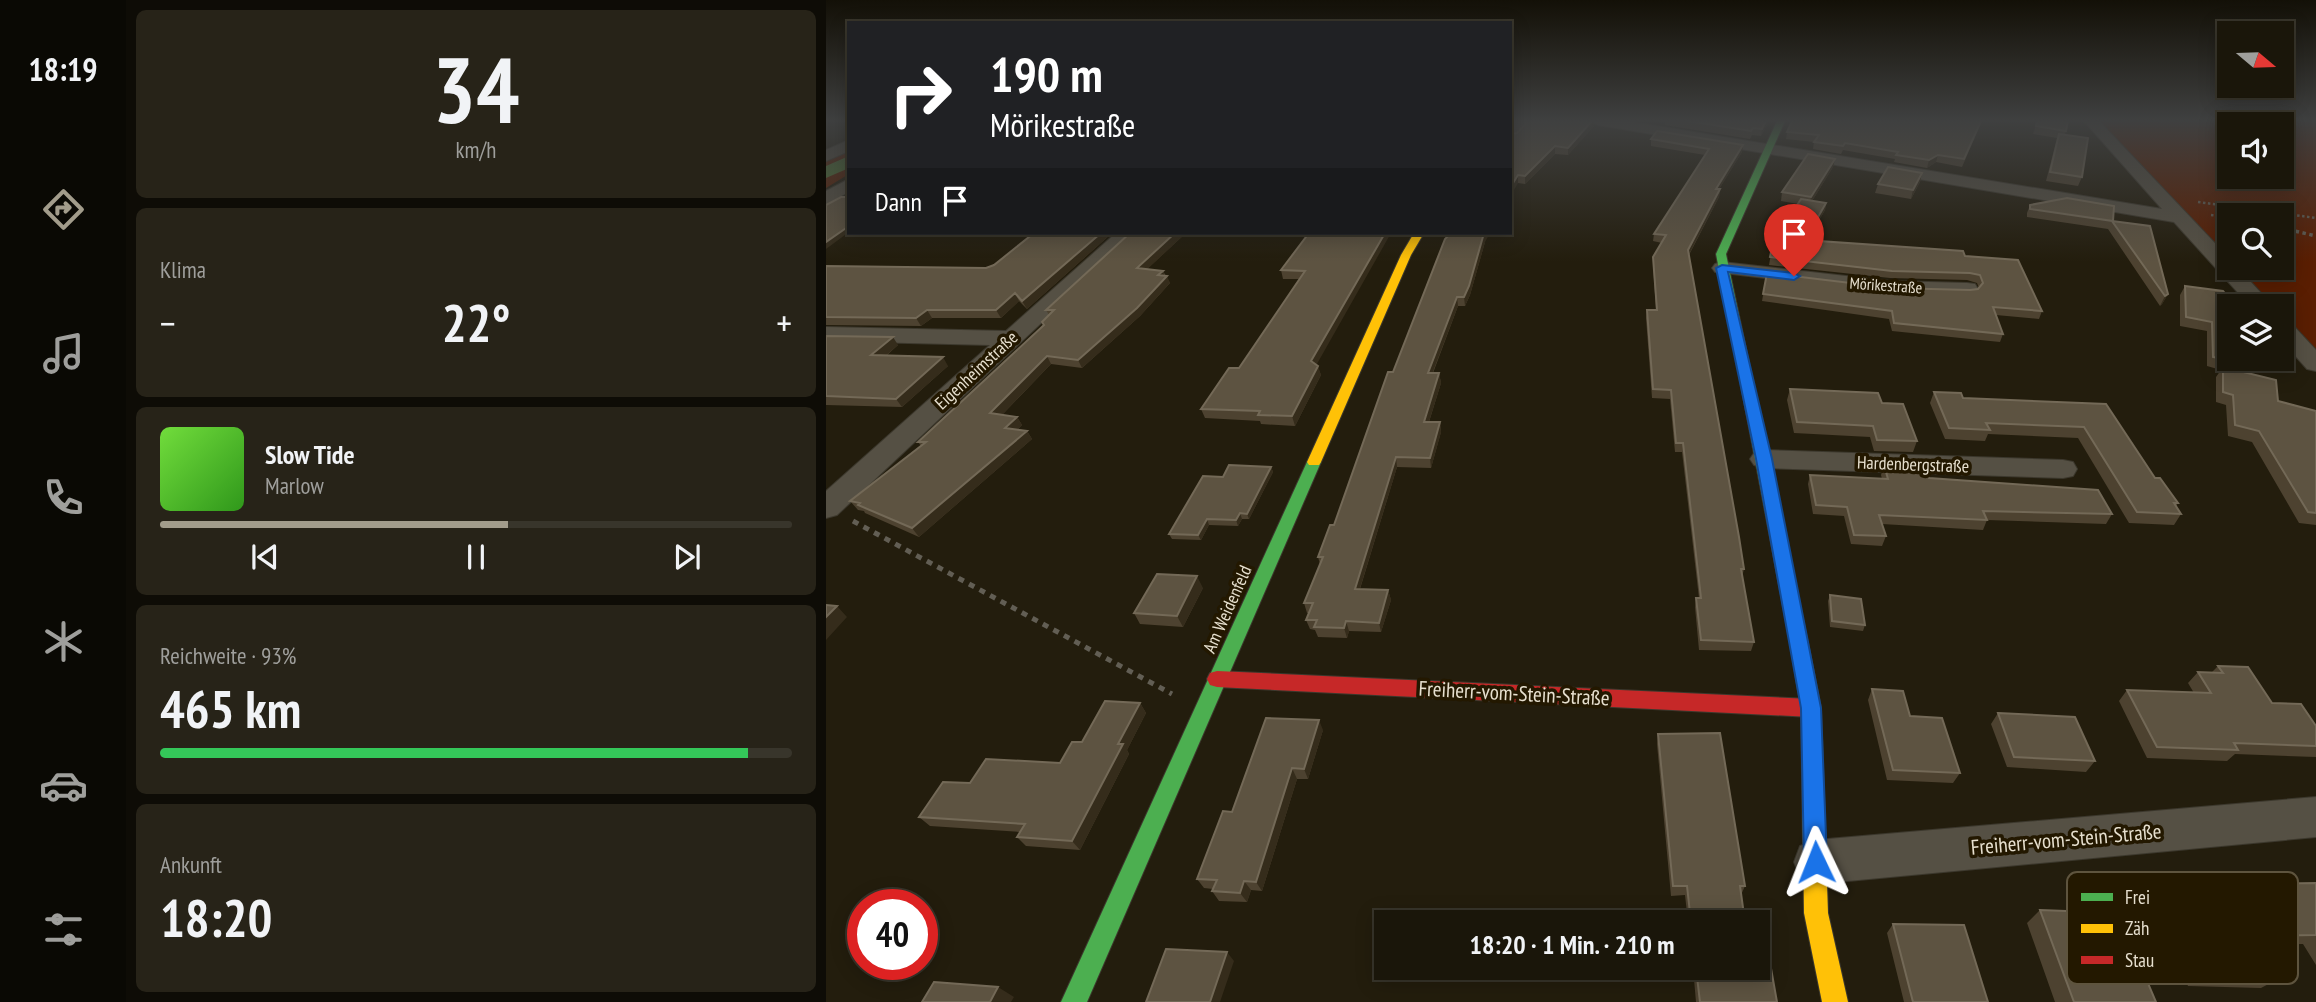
<!DOCTYPE html>
<html lang="de">
<meta charset="utf-8">
<style>
body{margin:0;font-family:"PT Sans Narrow",sans-serif;background:#272318;color:#f1f3f6;height:100vh;display:flex;flex-direction:column;font-size:26px;white-space:nowrap}
*{box-sizing:border-box;margin:0}
p{font-size:23px;color:#9f9f9c}
.icon{flex:none;width:38px;height:38px;fill:none;stroke:currentColor;stroke-width:2;stroke-linecap:round;stroke-linejoin:round}
.map{position:relative;flex:1;overflow:hidden}
.drawer{display:flex;flex-direction:column;gap:10px;padding:10px;background:#0e0c06;width:700px}
.drawer>*{flex:none}
.guide{position:absolute;left:21px;top:21px;width:665px;height:214px;border-radius:0px;box-shadow:0 4px 18px #0003,0 0 0 2px #38352b;background:#202124;color:#fff;overflow:hidden}
.needle{width:46px;rotate:109deg}
.controls{position:absolute;left:1391px;top:21px;display:grid;gap:14px}
.controls a{display:grid;place-items:center;width:77px;height:77px;border-radius:0px;background:#1a160a;box-shadow:0 4px 18px #0003,0 0 0 2px #38352b;font-size:35px}
.speed{position:absolute;left:21px;top:889px;display:flex;gap:14px;font-size:35px;font-weight:700;text-align:center}
.speed>*{display:grid;place-content:center;width:91px;height:91px;border-radius:50%;background:#1a160a;box-shadow:0 4px 18px #0003,0 0 0 2px #38352b;line-height:1}
.speed .limit{border:10px solid #d22;background:#fff;color:#111}
.pin{position:absolute;display:grid;place-items:center;width:60px;height:60px;color:#fff;margin:-72px -30px;border-radius:50% 50% 50% 0;rotate:-45deg;box-shadow:0 0 7px #0007}
.pin .icon{rotate:45deg}
.me{position:absolute;width:77px;margin:-38px;rotate:358deg;stroke-linejoin:round;filter:drop-shadow(0 0 5px #0008)}
.turn{display:flex;align-items:center;gap:24px;height:147px;padding:0 28px;font-size:32px}
.turn .icon{width:91px;height:91px;stroke-width:2.5}
.turn b{display:block;font-size:49px;line-height:60px}
.then{display:flex;align-items:center;height:66px;padding:0 28px;background:#0003;gap:14px;font-size:26px}
.big{font-size:52px;font-weight:800;line-height:1.1}
.drawer .card{flex:1;display:flex;flex-direction:column;justify-content:center;gap:10px;min-width:0;padding:0 24px;border-radius:10px;background:#272318}
.drawer .dial{align-items:center;gap:0}
.dial b{font-size:91px;line-height:1}
.song{display:flex;align-items:center;gap:21px}
.cover{width:84px;height:84px;border-radius:10px;background:linear-gradient(135deg,hsl(100 70% 55%),hsl(110 70% 35%))}
.played{height:7px;border-radius:4px;background:linear-gradient(90deg,#a29c8b 55%,#38352b 55%)}
.keys{display:flex;justify-content:space-around;direction:ltr}
.heat{display:flex;justify-content:space-between;align-items:center;font-size:38px;direction:ltr}
.charge{height:10px;border-radius:5px;background:linear-gradient(90deg,#34c759 93%,#38352b 0)}
.trip{position:absolute;left:548px;top:910px;width:396px;height:70px;border-radius:0px;background:#1a160a;box-shadow:0 4px 18px #0003,0 0 0 2px #38352b;font-weight:800;line-height:70px;text-align:center}
main{display:flex;flex:1;min-height:0}
.menu{display:flex;flex-direction:column;width:126px;justify-content:space-around;align-items:center;background:#0a0904;color:#9f9f9c}
.menu .icon{width:49px;height:49px}
.menu .on{color:#a29c8b}
.menu b{font-size:32px;color:#f1f3f6}
.map>svg:first-child{display:block}
</style>
<main>
<nav class="menu">
<b>18:19</b>
<svg class="icon on" aria-label="directions" viewBox="0 0 24 24"><path d="M12 3l9 9-9 9-9-9zM9 14v-3h6M13 9l2 2-2 2"/></svg>
<svg class="icon" aria-label="music" viewBox="0 0 24 24"><path d="M9 18V5l10-2v13"/><circle cx="6" cy="18" r="3"/><circle cx="16" cy="16" r="3"/></svg>
<svg class="icon" aria-label="phone" viewBox="0 0 24 24"><path d="M5 4h4l2 5-3 2q2 4 5 5l2-3 5 2v4C11 20 4 13 5 4z"/></svg>
<svg class="icon" aria-label="climate" viewBox="0 0 24 24"><path d="M12 3v18M4 7l16 10M4 17L20 7"/></svg>
<svg class="icon" aria-label="car" viewBox="0 0 24 24"><path d="M5 17H2v-5l4-1 3-4h7l3 4 3 1v5h-3M9 17h6M6 11h13"/><circle cx="7" cy="17" r="2"/><circle cx="17" cy="17" r="2"/></svg>
<svg class="icon" aria-label="filters" viewBox="0 0 24 24"><path d="M4 7h16M4 17h16"/><circle cx="9" cy="7" r="2"/><circle cx="15" cy="17" r="2"/></svg>
</nav>
<section class="drawer">
<div class="card dial"><b>34</b><p>km/h</p></div>
<div class="card"><p>Klima</p>
<div class="heat"><a>−</a><b class="big">22°</b><a>+</a></div>
</div>
<div class="card">
<div class="song"><i class="cover"></i><div><b>Slow Tide</b><p>Marlow</p></div></div>
<div class="played"></div>
<div class="keys"><svg class="icon" aria-label="previous" viewBox="0 0 24 24"><path d="M18 5L8 12l10 7zM5 5v14"/></svg><svg class="icon" aria-label="pause" viewBox="0 0 24 24"><path d="M8 5v14M16 5v14"/></svg><svg class="icon" aria-label="next" viewBox="0 0 24 24"><path d="M6 5l10 7-10 7zM19 5v14"/></svg></div>
</div>
<div class="card"><p>Reichweite · 93%</p><b class="big">465 km</b><div class="charge"></div></div>
<div class="card"><p>Ankunft</p><b class="big">18:20</b></div>
</section>
<div class="map">
<svg width="1490" height="1002" viewBox="0 0 1490 1002">
<rect width="100%" height="100%" fill="#231d0d"/>
<!-- green -->
<path fill="#5a1e02" fill-rule="evenodd" d="M1272,121h218v230l-34,-36v-9h-9l-37,-38h46v-53h-52l-1,46zM1404,124h52v53h-52z
M23,151v23l-23,14v-26z"/>
<g fill="none" stroke-linecap="round" stroke-linejoin="round">
<!-- canal -->
<path fill="#4e7535" fill-rule="evenodd" d="M23,156v12l-23,10v-12z"/>
<!-- street casing -->
<g stroke="#3c382d" stroke-width="2">
<path id="street" d="M690,121h16l-17,17 -5,2v-13z
M765,121h36l535,88 -78,-88h15l131,138v9h8l35,38h-23l-76,-84 -576,-97z
M23,140v11l-23,10v-11z
M23,179v13l-23,12v-13z
M290,233h21l-300,282 -11,3v-27l164,-146 -164,-4v-14l180,4z
M896,262l168,19 77,2 8,1 3,5 -3,5 -8,1 -77,-2 -175,-21 -3,-4 3,-4z
M1456,320l8,2 26,28v21l-9,-2 -25,-28z
M938,450l299,10 10,2 4,7 -4,7 -10,2 -299,-10 -10,-3 -4,-6 4,-6z
M1490,797v40l-500,47 -16,-6 -6,-16 6,-16 16,-6z"/>
</g>
<!-- fast casing -->
<g stroke="#3c382d" stroke-width="2">
<path id="fast" d="M951,121h8l-59,133 82,389 -2,5 -7,3 -7,-3 -2,-5 -74,-389z
M488,457l7,5 -234,540h-26l246,-540z"/>
</g>
<!-- slow casing -->
<g stroke="#3c382d" stroke-width="2">
<path id="slow" d="M588,233h10l-13,22 -90,207 -2,3h-10l-2,-3 94,-207z
M973,635l7,3 2,5 13,65 7,205 20,89h-26l-18,-89 -3,-205 -11,-65 2,-5z"/>
</g>
<!-- jam casing -->
<g stroke="#3c382d" stroke-width="2">
<path id="jam" d="M391,671l594,28 7,3 3,6 -3,6 -7,3 -594,-30 -7,-2 -3,-6 3,-6z"/>
</g>
<!-- path-far2 -->
<path stroke="#625e54" stroke-width="2.5" stroke-dasharray="2.5 2.5" stroke-linecap="butt" d="M1372,202l118,16
M1385,215l19,3"/>
<!-- path-far1 -->
<path stroke="#625e54" stroke-width="3.5" stroke-dasharray="3.5 3.5" stroke-linecap="butt" d="M1456,228l34,8"/>
<!-- path -->
<path stroke="#625e54" stroke-width="5" stroke-dasharray="6 6" stroke-linecap="butt" d="M27,521l319,173"/>
<!-- street -->
<use href="#street" fill="#555044" fill-rule="evenodd"/>
<!-- fast -->
<use href="#fast" fill="#4caf50" fill-rule="evenodd"/>
<!-- slow -->
<use href="#slow" fill="#ffc107" fill-rule="evenodd"/>
<!-- jam -->
<use href="#jam" fill="#c62828" fill-rule="evenodd"/>
</g>
<!-- wall -->
<path fill="#4d4230" d="M768,121v5l-26,29 -13,-1 -30,30 -7,-1 -8,-49z
M839,121h104l-8,15 -9,-1 -2,4 -85,-14z
M966,121h190l-20,46 -26,-5 -9,6 -33,-6 1,-3 -52,-9 -2,4 -28,-5 1,-7 -28,-3 1,-7z
M1208,121h34l-3,14 17,42 -4,9 -32,-5 11,-43 -24,-4 3,-10z
M825,139l92,6 -1,7 -23,37h1l-1,8 -30,58 55,314 -2,8 12,65 -3,9 -52,-1 -4,-43 1,-9h3l-17,-146h-7l-5,-53 -18,-1 -6,-80 1,-8h9l-3,-45v-8l9,-14 -9,-2 1,-7 51,-79 -54,-9z
M1009,159l-2,8 -21,34 14,2 -1,7 -18,31 158,15 77,55 -3,8 -43,-4 7,19 -3,8 -108,-11 -3,-12 -127,-18 5,-28 125,15 78,2 8,-1 1,-1 -2,-5 -10,-3 -77,-2 -121,-13 4,-23 25,-38 -17,-3 1,-9z
M1096,173l-2,9 -9,17 -36,-6 3,-9z
M1204,205l83,16 55,73 -6,10 -2,2 -52,-77 -81,-12v-4z
M208,233h78l-85,76 -8,-8 -18,17h-69l-11,8 -95,-1v-59l160,2 8,-3z
M304,233h56l-39,36 16,2 7,12 -30,33 -58,52 -31,-4 -49,51 15,2 5,8 -4,4 9,2 5,8 -113,98 -54,-24 -1,-2 -6,-1 -8,-9 71,-55 -3,-4 125,-117 -1,-3 7,-7 -3,-5z
M483,233l8,132 4,10 -26,51 -34,-2 -1,-3 -55,-3 -4,-9 38,-41 61,-89h-17l-2,-9z
M659,242l-15,53 -5,11h-7l-25,67h6l2,10 -12,39h11l1,10 -10,36 -34,-1 -37,122 28,1 3,10 -10,32 -32,-1 -2,7 -29,-1 -3,-7 -5,-1 -4,-9 3,-7h-2l-3,-10 16,-39 -2,-7 16,-32 59,-153z
M1359,286l59,78 -5,7 39,30 38,10v114l-17,-2 -47,-81 -24,-6 -2,-31 -10,-3v-25l5,-7 -14,-4v-35l-27,-5v-31z
M0,336l72,9 -12,11 62,10 -46,41 -76,-2z
M964,389l92,14 35,38 -4,11 -39,-1 -4,-14 -76,-4 -7,-33z
M1108,392l29,6 143,6 49,74 23,25 -2,3 5,8 -7,11 -45,-2 -51,-85 -90,-4 -3,7 -40,-2 -15,-36z
M1058,465l45,13 183,36 -6,10 -119,-4 -4,10 -101,-6 4,12 -4,10 -31,-2 -7,-28 -31,-2 -5,-30 2,-9 72,4 -1,-4z
M445,467l2,5 -24,47h-7l-4,7 -29,-1 -8,15 -29,-1 -3,-5 54,-57z
M377,588l-20,39 -43,-3 -6,-11z
M1004,595l35,30 -2,6 -33,-4 -2,-26z
M1392,666l54,37 44,23v31l-81,-3 -8,7 -80,-3 -28,-57 8,-11 67,3 -6,-10 10,-11 13,1z
M1046,689l38,27 50,57 -7,10 -66,-3 -19,-80z
M314,703l6,10 -19,37 2,4 -49,96 -54,-4 -9,-9 3,-5 -90,-6 -11,-9 51,-34 90,-20 22,-21z
M1172,713l97,48 -9,11 -79,-5 -16,-43z
M497,730l-15,49h-11l-35,112 -11,-1 -4,12 -28,-1 -7,-10 1,-2 -9,-1 -7,-9 35,-67z
M832,734l87,152 -4,9 4,27h-57l-3,-27 -14,1 -14,-152z
M1490,883v82l-13,-21 -46,1 19,35 -15,8 -73,-2 -38,-78 11,-9 95,2 -5,-8 13,-9z
M1214,910l116,92h-101l-28,-79z
M1067,924l95,78h-84l-17,-69z
M867,968h64l20,34h-81z"/>
<!-- shaded-wall -->
<path fill="#352c1b" d="M766,121h2v5l-26,29v-7z
M940,121h3l-8,15 1,-7z
M917,145l-1,7 -27,44 1,-7z
M729,146v8l-30,30v-8z
M1112,155l-2,7 -9,6 2,-8z
M1009,159l-2,8 -24,39 2,-9z
M1096,173l-2,9 -9,17 2,-9z
M692,175v8l-8,14v-9z
M894,189l-1,8 -32,61 1,-8z
M1000,203l-1,7 -22,38 2,-8z
M23,226v6l-23,17v-7z
M275,233h11l-85,76 -5,-8z
M349,233h11l-46,43 -3,-8z
M559,233h6l-78,138 -2,-10z
M658,233h6l-5,9 -15,53 -5,11 -1,-9z
M337,271l2,6 2,-1 3,7 -30,33 -58,52 -4,-8z
M189,293l4,8 -18,17 -5,-8z
M1342,294l-6,10 -2,2 5,-10z
M631,297l1,9 -29,76 -1,-9z
M101,310l5,8 -11,8 -5,-8z
M67,337l5,8 -21,18 -6,-8z
M221,356l4,8 -56,58 -5,-9z
M117,357l5,9 -46,41 -6,-8z
M492,366l3,9 -26,51 -3,-10z
M613,373l2,10 -15,48 -2,-9z
M191,417l5,8 -12,11 -5,-8z
M614,422l1,10 -10,36 -1,-10z
M201,431l5,8 -113,98 -7,-9z
M570,457l1,10 -40,131 -2,-9z
M445,467l2,5 -24,47 -2,-5z
M414,513l2,6 -4,7 -2,-6z
M381,519l2,6 -8,15 -3,-5z
M371,576l6,12 -20,39 -6,-11z
M562,590l3,10 -10,32 -2,-9z
M11,606l10,11 -21,23v-23z
M520,621l3,10 -2,7 -3,-10z
M314,703l6,10 -19,37 2,4 -49,96 -8,-9 46,-97z
M493,720l4,10 -15,49 -4,-10z
M466,768l5,11 -35,112 -6,-9z
M418,881l7,9 -4,12 -7,-9z
M401,952l7,9 -14,41h-10z
M172,987l16,10 -3,5h-21z"/>
<!-- building -->
<path fill="#5d5341" stroke="#736957" stroke-width="2" d="M702,121h64l-24,27 -13,-2 -30,30 -7,-1 -8,13v-54l7,-1z
M862,121h78l-4,8 -9,-1 -2,3z
M966,121h189l-17,38 -26,-4 -9,5 -33,-5 2,-3 -53,-9 -2,3 -29,-4 5,-7 -32,-3z
M1211,121h31l-2,10 -30,-5z
M831,131l86,14 -27,44h4l-32,61 51,287 5,32h-3l13,73 -53,-2 -5,-42h5l-18,-155h-7l-5,-53 -18,-1 -6,-79h10l-4,-53 13,-22 -12,-1 55,-85 -58,-10z
M1233,134l29,4 -6,39 -32,-5z
M982,154l27,5 -24,38 -29,-5z
M1062,167l34,6 -9,17 -35,-6z
M15,197h8v29l-23,16v-37z
M1241,198l47,8 -1,15 -83,-12v-4z
M975,199l25,4 -21,37 158,11 2,5 53,4 24,51 -49,-4 10,27 -109,-11 -2,-12 -129,-17 4,-21 125,15 78,2 8,-1 5,-6 -3,-8 -10,-2 -78,-2 -122,-14 3,-15z
M1286,221l38,5 18,68 -3,2z
M208,233h67l-79,68 -7,-8 -19,17h-69l-11,8 -90,-1v-51l160,2 8,-3z
M304,233h45l-38,35 26,3 -5,4 9,1 -30,32 -59,52 -31,-4 -57,57 27,4 -12,11 22,3 -115,97 -54,-23 2,-2 -10,-2 76,-59h-8l126,-117 -2,-3 12,-12h-8z
M483,233h76l-74,128 7,5 -26,50 -34,-1 2,-4 -59,-2 28,-41h10l66,-97 -24,-1z
M625,233h33l-15,53 -5,11h-7l-29,76h11l-15,49h16l-10,36 -34,-1 -41,132 33,1 -9,33 -33,-2 -2,7 -30,-1 3,-7h-11l7,-17h-9l19,-46h-5l12,-32h4l54,-153h5l52,-133z
M1359,286l38,5 12,15h-5v53h13l1,5 -31,-7 -1,-35 -26,-5z
M0,336l67,1 -22,18 72,2 -47,42 -70,-3z
M1397,367l53,13 2,21 38,10v102l-8,-1 -49,-81 -24,-6 -2,-30 -10,-3z
M964,389l88,4 4,10 21,1 14,37 -40,-1 -4,-14 -76,-4z
M1108,392l27,1 2,5 143,6 49,74h5l18,25h-4l7,11 -44,-2 -53,-85 -98,-4 4,7 -41,-2z
M403,465l42,2 -24,47 -7,-1 -4,7 -29,-1 -9,16 -29,-1 34,-58 20,1z
M1058,465l41,1 4,12 169,12 14,24 -129,-3 4,9 -108,-5 7,21 -32,-1 -7,-28 -31,-2 -6,-30 78,4z
M331,574l40,2 -20,40 -43,-3z
M1004,595l31,4 4,26 -33,-4z
M0,605l11,1 -11,11z
M1392,666l30,1 24,36 29,1 15,22v20l-82,-3 4,7 -81,-3 -30,-57 84,3 -13,-21 25,1z
M1046,689l31,2 7,25 32,2 18,55 -67,-3z
M279,701l35,2 -22,41h5l-51,97 -55,-4 8,-13 -106,-7 24,-35 27,1 16,-24 74,4 12,-21h10z
M1172,713l77,4 20,44 -81,-4z
M440,718l53,2 -15,49 -12,-1 -36,114 -12,-1 -4,12 -28,-2 5,-11 -20,-1 26,-68 9,1z
M894,733l25,153h-5l5,36h-54l-4,-36h-14l-15,-152z
M1490,883v52l-64,1 24,44 -75,-2 -40,-79 114,2 -11,-17z
M1214,910l78,3 38,89h-82z
M1067,924l71,1 24,77h-75z
M931,940h9l11,62h-77l-4,-34h61z
M340,949l61,3 -17,50h-64z
M108,982l64,5 -8,15h-68z"/>
<!-- sky -->
<linearGradient id="sky" x2="0" y2="1"><stop stop-color="#131007"/><stop offset="0.46" stop-color="#3f4040"/><stop offset="1" stop-color="#3f4040" stop-opacity="0"/></linearGradient>
<rect width="1490" height="262" fill="url(#sky)"/>
<!-- route -->
<path fill="#1a73e8" stroke="#114b97" stroke-width="2" d="M896,265l72,8 6,3 -6,4 -66,-8 44,187 49,249 6,154 -3,8 -8,3 -9,-3 -3,-8 -3,-154 -45,-249 -40,-191z"/>
<g text-anchor="middle" dominant-baseline="central" stroke-width="7" stroke-linejoin="round" paint-order="stroke">
<!-- far-street labels -->
<g font-size="16" fill="#e7e0cf" stroke="#231800">
<text transform="translate(1060 285) rotate(4)">Mörikestraße</text>
</g>
<!-- street labels -->
<g font-size="18" fill="#e7e0cf" stroke="#231800">
<text transform="translate(150 370) rotate(-43)">Eigenheimstraße</text>
<text transform="translate(1087 464) rotate(2)">Hardenbergstraße</text>
<text transform="translate(401 609) rotate(-66)">Am Weidenfeld</text>
</g>
<!-- near-street labels -->
<g font-size="21" fill="#e7e0cf" stroke="#231800">
<text transform="translate(688 693) rotate(3)">Freiherr-vom-Stein-Straße</text>
<text transform="translate(1240 839) rotate(-5)">Freiherr-vom-Stein-Straße</text>
</g>
</g>
<!-- legend -->
<rect x="1241" y="872" width="231" height="112" rx="10" fill="#231800" stroke="#5e543e" stroke-width="2"/>
<rect x="1255" y="893" width="32" height="8" fill="#4caf50"/>
<rect x="1255" y="924" width="32" height="9" fill="#ffc107"/>
<rect x="1255" y="956" width="32" height="8" fill="#c62828"/>
<g font-size="19" fill="#e7e0cf">
<text x="1299" y="904">Frei</text>
<text x="1299" y="935">Zäh</text>
<text x="1299" y="967">Stau</text>
</g>
</svg>
<div class="controls">
<a><svg class="needle" viewBox="-14 -14 28 28"><path d="M0-13l5 13h-10z" fill="#e53935"/><path d="M0 13l5-13h-10z" fill="#9f9f9c"/></svg></a>
<a><svg class="icon" aria-label="sound" viewBox="0 0 24 24"><path d="M4 9h4l5-4v14l-5-4H4zM17 9q2 3 0 6"/></svg></a>
<a><svg class="icon" aria-label="search" viewBox="0 0 24 24"><circle cx="10" cy="10" r="6"/><path d="M15 15l6 6"/></svg></a>
<a><svg class="icon" aria-label="layers" viewBox="0 0 24 24"><path d="M12 4l9 5-9 5-9-5zM3 14l9 5 9-5"/></svg></a>
</div>
<div class="speed"><div class="limit">40</div></div>
<div class="pin" style="left:968px;top:276px;background:#d93025"><svg class="icon" aria-label="arrive" viewBox="0 0 24 24"><path d="M6 21V4h12l-3 4 3 4H6"/></svg></div>
<svg class="me" style="left:990px;top:862px" viewBox="-20 -20 40 40"><path d="M0-17L14 15 0 8-14 15z" fill="#1a73e8" stroke="#fff" stroke-width="4"/></svg>
<div class="trip">18:20 · 1 Min. · 210 m</div>
<div class="guide">
<div class="turn"><svg class="icon" aria-label="right" viewBox="0 0 24 24"><path d="M7 20v-9h11M14 6l5 5-5 5"/></svg><div><b>190 m</b>Mörikestraße</div></div>
<div class="then">Dann<svg class="icon" aria-label="arrive" viewBox="0 0 24 24"><path d="M6 21V4h12l-3 4 3 4H6"/></svg></div>
</div>
</div>
</main>
